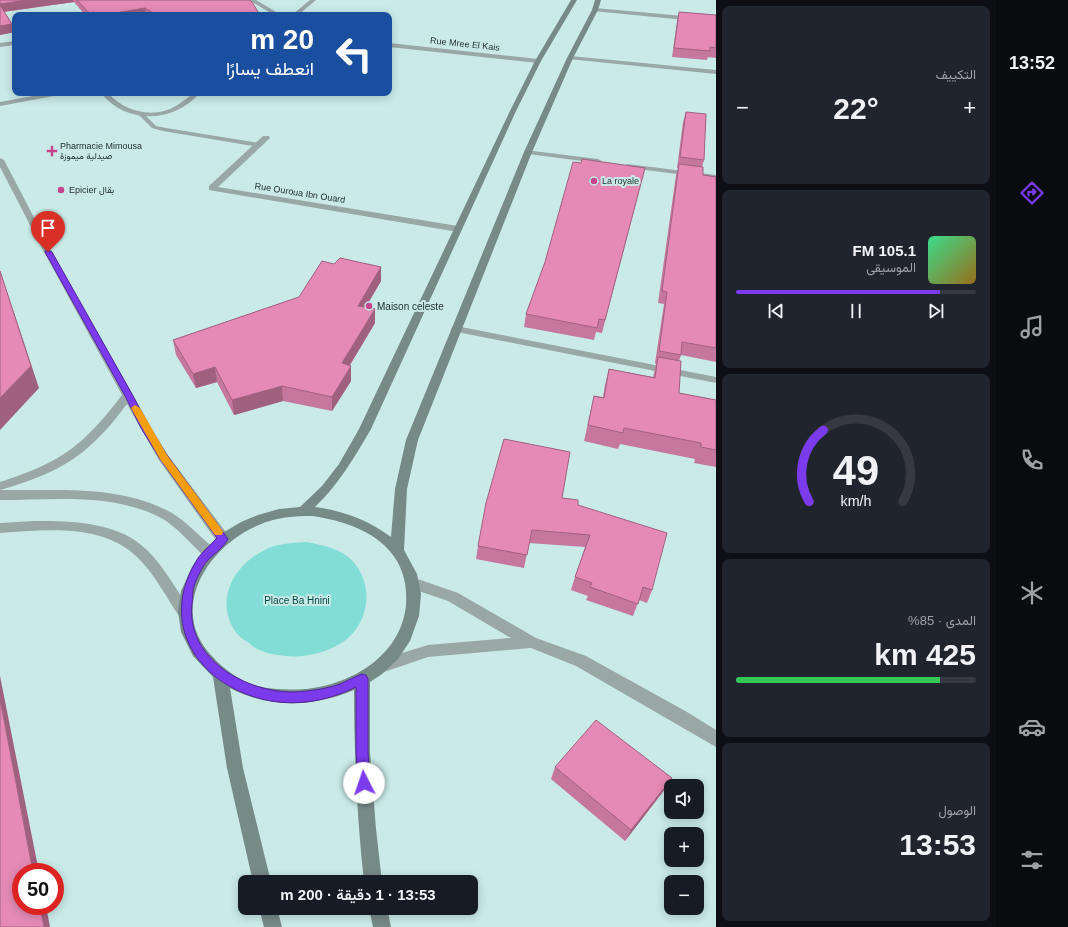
<!DOCTYPE html>
<html lang="ar">
<meta charset="utf-8">
<style>
body{margin:0;font-family:Helvetica,Vazirmatn,sans-serif;background:#20242c;color:#f1f3f6;direction:rtl;height:100vh;display:flex;flex-direction:column;font-size:15px;white-space:nowrap}
*{box-sizing:border-box;margin:0}
p{font-size:13px;color:#9ea1a6}
.icon{flex:none;width:22px;height:22px;fill:none;stroke:currentColor;stroke-width:2;stroke-linecap:round;stroke-linejoin:round}
.map{position:relative;flex:1;overflow:hidden;direction:ltr}
.details{display:flex;flex-direction:column;gap:6px;padding:6px;background:#0d0f14;width:280px}
.details>*{flex:none}
.hud{position:absolute;left:12px;top:12px;width:380px;height:84px;border-radius:8px;box-shadow:0 2px 10px #0003;direction:rtl;background:#1a4fa0;color:#fff;overflow:hidden}
.buttons{position:absolute;left:664px;top:779px;display:grid;gap:8px}
.buttons a{display:grid;place-items:center;width:40px;height:40px;border-radius:8px;background:#171b24;box-shadow:0 2px 10px #0003;font-size:20px}
.speed{position:absolute;left:12px;top:863px;display:flex;gap:8px;font-size:20px;font-weight:700;text-align:center}
.speed>*{display:grid;place-content:center;width:52px;height:52px;border-radius:50%;background:#171b24;box-shadow:0 2px 10px #0003;line-height:1}
.speed .limit{border:6px solid #d22;background:#fff;color:#111}
.pin{position:absolute;display:grid;place-items:center;width:34px;height:34px;color:#fff;margin:-41px -17px;border-radius:50% 50% 50% 0;rotate:-45deg;box-shadow:0 0 4px #0007}
.pin .icon{rotate:45deg}
.me{position:absolute;width:44px;margin:-22px;rotate:356deg;stroke-linejoin:round;filter:drop-shadow(0 0 3px #0008)}
.turn{display:flex;align-items:center;gap:14px;height:84px;padding:0 12px;font-size:18px}
.turn .icon{width:52px;height:52px;stroke-width:2.5}
.turn b{display:block;font-size:28px;line-height:34px}
.big{font-size:30px;font-weight:600;line-height:1.1}
.details .tile{flex:1;display:flex;flex-direction:column;justify-content:center;gap:6px;min-width:0;padding:0 14px;border-radius:8px;background:#20242c}
.details .dial{align-items:center;gap:0}
.dial svg{height:104px;overflow:visible;fill:none;stroke:#363941;stroke-width:7;stroke-linecap:round;text-anchor:middle}
.dial text{fill:#f1f3f6;stroke:none}
.song{display:flex;align-items:center;gap:12px}
.cover{width:48px;height:48px;border-radius:6px;background:linear-gradient(135deg,hsl(150 70% 55%),hsl(40 70% 35%))}
.played{height:4px;border-radius:2px;background:linear-gradient(90deg,#7c3aed 85%,#363941 85%)}
.keys{display:flex;justify-content:space-around;direction:ltr}
.heat{display:flex;justify-content:space-between;align-items:center;font-size:22px;direction:ltr}
.charge{height:6px;border-radius:3px;background:linear-gradient(90deg,#34c759 85%,#363941 0)}
.trip{position:absolute;left:238px;top:875px;width:240px;height:40px;border-radius:8px;background:#171b24;box-shadow:0 2px 10px #0003;font-weight:600;line-height:40px;text-align:center;direction:rtl}
main{display:flex;flex:1;min-height:0}
.menu{display:flex;flex-direction:column;width:72px;justify-content:space-around;align-items:center;background:#090b0e;color:#9ea1a6}
.menu .icon{width:28px;height:28px}
.menu .current{color:#7c3aed}
.menu b{font-size:18px;color:#f1f3f6}
.map>svg:first-child{display:block}
</style>
<main>
<nav class="menu">
<b>13:52</b>
<svg class="icon current" aria-label="directions" viewBox="0 0 24 24"><path d="M12 3l9 9-9 9-9-9zM9 14v-3h6M13 9l2 2-2 2"/></svg>
<svg class="icon" aria-label="music" viewBox="0 0 24 24"><path d="M9 18V5l10-2v13"/><circle cx="6" cy="18" r="3"/><circle cx="16" cy="16" r="3"/></svg>
<svg class="icon" aria-label="phone" viewBox="0 0 24 24"><path d="M5 4h4l2 5-3 2q2 4 5 5l2-3 5 2v4C11 20 4 13 5 4z"/></svg>
<svg class="icon" aria-label="climate" viewBox="0 0 24 24"><path d="M12 3v18M4 7l16 10M4 17L20 7"/></svg>
<svg class="icon" aria-label="car" viewBox="0 0 24 24"><path d="M5 17H2v-5l4-1 3-4h7l3 4 3 1v5h-3M9 17h6M6 11h13"/><circle cx="7" cy="17" r="2"/><circle cx="17" cy="17" r="2"/></svg>
<svg class="icon" aria-label="filters" viewBox="0 0 24 24"><path d="M4 7h16M4 17h16"/><circle cx="9" cy="7" r="2"/><circle cx="15" cy="17" r="2"/></svg>
</nav>
<section class="details">
<div class="tile"><p>التكييف</p>
<div class="heat"><a>−</a><b class="big">22°</b><a>+</a></div>
</div>
<div class="tile">
<div class="song"><i class="cover"></i><div><b>105.1 FM</b><p>الموسيقى</p></div></div>
<div class="played"></div>
<div class="keys"><svg class="icon" aria-label="previous" viewBox="0 0 24 24"><path d="M18 5L8 12l10 7zM5 5v14"/></svg><svg class="icon" aria-label="pause" viewBox="0 0 24 24"><path d="M8 5v14M16 5v14"/></svg><svg class="icon" aria-label="next" viewBox="0 0 24 24"><path d="M6 5l10 7-10 7zM19 5v14"/></svg></div>
</div>
<div class="tile dial"><svg viewBox="0 0 100 80">
<path d="M14 69A42 42 0 1 1 86 69"/>
<path d="M14 69A42 42 0 0 1 25 14" stroke="#7c3aed"/>
<text x="50" y="56" font-size="32" font-weight="700">49</text>
<text x="50" y="72" font-size="11">km/h</text>
</svg></div>
<div class="tile"><p>المدى · 85%</p><b class="big">425 km</b><div class="charge"></div></div>
<div class="tile"><p>الوصول</p><b class="big">13:53</b></div>
</section>
<div class="map">
<svg width="716" height="927" viewBox="0 0 716 927">
<rect width="100%" height="100%" fill="#c9eae7"/>
<!-- green -->
<path fill="#83ddd7" d="M307,542c14,3 28,5 40,14 28,22 25,66 -4,86 -17,11 -38,16 -58,14 -12,-1 -27,-4 -36,-13 -5,-3 -11,-7 -14,-12 -20,-30 -2,-65 28,-80 13,-8 29,-8 44,-9z"/>
<g fill="none" stroke-linecap="round" stroke-linejoin="round">
<!-- lane -->
<path fill="#99a7a6" fill-rule="evenodd" d="M138,112h4l14,14 10,2 93,15 4,2 -4,2 -96,-16 -11,-3 -14,-14z"/>
<!-- street -->
<path fill="#99a7a6" fill-rule="evenodd" d="M249,0h7l25,15h-7z
M310,0h6l-18,15h-6z
M595,8l121,11v4l-123,-12 -1,-1z
M15,41v4l-15,2v-4z
M389,43l149,16 3,2 -3,2 -149,-16z
M570,56l146,14v4l-148,-15 -1,-1z
M49,93h13l-3,2 -59,11v-4z
M101,93h7c17,19 46,26 68,13 9,-5 14,-13 24,-13 -26,30 -74,32 -99,0z
M263,136h6l1,2 -52,49 240,39 4,3 -4,3 -249,-42v-4z
M525,150l73,9 4,2 -4,2 -70,-9 -4,-2z
M0,158l4,2 48,92 99,175 16,27 61,81 2,4 -2,4 -5,1 -5,-1 -59,-83 -32,-56c-39,52 -65,68 -127,86v-8c62,-20 83,-36 122,-87l-78,-143 -44,-85z
M627,164l89,11v4l-86,-11 -4,-2z
M456,326l260,51v6l-264,-52 -1,-2 1,-2z
M0,490c57,1 120,-6 172,23 15,9 28,24 42,35l2,4 -2,4 -5,1 -5,-1c-13,-12 -26,-28 -41,-37 -49,-27 -110,-19 -163,-19z
M35,521c38,0 85,1 113,30 17,17 29,40 43,60l2,4 -2,4 -5,2 -5,-2c-14,-20 -26,-45 -44,-62 -35,-34 -92,-27 -137,-24v-10z
M412,577l46,16 78,45 50,18 101,56 29,18v17l-140,-81 -45,-18 -103,9 -47,16 -5,-2 -3,-5 3,-5 52,-16 83,-7 -63,-37 -41,-14 -2,-4 2,-4z"/>
<!-- secondary -->
<path fill="#768a88" fill-rule="evenodd" d="M571,0h6l-36,61 -25,50 -145,318c-17,29 -32,55 -56,78 29,4 53,13 76,30l4,-48 11,-49 118,-288 43,-94 25,-48 3,-10h6l-3,10 -25,48 -41,94 -114,288 -11,49 -3,61 13,24 4,20 -2,22 -9,25 -12,18 -16,15 -12,8v70l6,77 6,53h-18c-7,-64 -10,-128 -10,-192 -41,17 -84,19 -124,-2l13,80 28,114h-18l-26,-114 -14,-91 -20,-21 -12,-24 -3,-21 3,-20 11,-24 13,-18 16,-15 20,-12 17,-7 21,-6 21,-2 22,-21 17,-22 20,-35 151,-318 25,-50zM313,516c31,5 67,16 84,45 8,14 10,29 9,44 -5,50 -53,79 -100,84 -16,1 -32,1 -48,-3 -18,-5 -34,-16 -46,-30 -45,-47 -4,-110 47,-131 17,-8 36,-9 54,-9z
M259,908h18l5,19h-18z
M369,908h18l4,19h-18z"/>
</g>
<!-- wall -->
<path fill="#c5779d" d="M0,0h249l11,15h-175l-11,-13 -70,10 8,12 3,8 -15,3z
M679,12l37,3v43l-8,-1 -1,3 -35,-3 5,-36z
M686,112l18,48 -2,7 1,8 13,2v185l-35,-7 -2,6v32l37,7v67l-22,-4 1,-4 -75,-15 -2,5 -34,-8 10,-45 9,1 2,-12 4,-16 44,8 3,-13 -1,-1 9,-59 -6,-1 18,-128 2,-7h-1l6,-46z
M581,163l64,5 -43,165 -6,-1 -2,8 -70,-13 2,-13z
M334,264l47,3v14l-15,26 9,2v14l-25,42 1,1v15l-19,30 -49,-10 -49,14 -17,-33 -21,6 -20,-33 -3,-15 126,-43z
M562,498l16,7 74,85 -5,13 -8,-3 -6,16 -47,-16 2,-4 -17,-6 4,-13 10,-30 -56,-4 -5,25 -48,-9 2,-13z
M555,767l117,11 -7,11 -40,52 -74,-62z"/>
<!-- shaded-wall -->
<path fill="#a0617f" d="M27,0h46l1,2 -73,10 -1,-4v-4z
M145,8l1,7h-42z
M94,12l1,3h-6v-2z
M12,24l3,8 -15,3v-9z
M381,267v14l-23,39v-14z
M0,271l39,117 -39,42z
M375,309v14l-33,55v-15z
M351,366v15l-19,30v-14z
M215,367l2,15 -21,6 -3,-14z
M282,386l1,15 -49,14 -2,-15z
M0,676l39,196h-6l-33,-173z
M672,778l-7,11 -40,52 6,-11z
M40,906h6l4,21h-6z"/>
<!-- building -->
<path fill="#e58ab6" stroke="#a0617f" d="M0,0h27l-27,4z
M77,0h172l3,2 8,13h-104l-11,-7 -41,7h-7l-3,-3 -5,1z
M0,5l12,19 -12,2z
M679,12l37,3v33l-6,-1v4l-36,-3z
M686,112l20,2 -2,46 -24,-3z
M582,159l63,9 -40,152 -6,-1 -2,9 -71,-14 19,-52 28,-100 8,1z
M679,164l24,3v8l13,2v171l-34,-6 -1,13 -22,-4 8,-59 -5,-1z
M340,258l41,9 -23,39 17,3 -33,54 9,3 -19,31 -50,-11 -50,14 -17,-33 -22,7 -20,-34 126,-43 23,-36 12,3z
M0,271l31,95 -31,32z
M658,357l23,4 -2,32 37,7v50l-15,-3v-4l-77,-15 -1,5 -35,-8 6,-29 10,2 5,-29 46,9z
M504,439l66,13 -8,46 16,2v5l89,28 -15,57 -9,-3 -5,17 -48,-17 2,-4 -17,-6 15,-42 -58,-5 -5,25 -49,-9 8,-43z
M0,699l33,173h-12v34h19l4,21h-44z
M596,720l76,58 -41,52 -76,-63z"/>
<!-- route -->
<path fill="#7c3aed" stroke="#51269a" d="M46,250l6,2 80,142 18,34 17,27 61,84c-5,9 -14,15 -21,22 -5,6 -10,17 -13,25 -2,5 -1,12 -2,18 -6,55 54,89 103,88 15,-1 31,-3 45,-8 7,-3 14,-7 22,-10l4,1 2,4v73l2,31 -1,4 -5,2 -4,-2 -2,-4 -2,-31v-65c-26,13 -56,19 -85,14 -72,-13 -115,-77 -73,-143 5,-7 13,-13 19,-20l-57,-79 -19,-31 -17,-34 -79,-142z"/>
<!-- slow -->
<path fill="#f59e0b" d="M135,405l5,3 27,47 55,75 1,2 -1,3h-7l-55,-76 -29,-51z"/>
<!-- markers -->
<g fill="#c7458c" stroke="#c9eae7" stroke-width="1.5">
<path d="M50 145h4v4h4v4h-4v4h-4v-4h-4v-4h4z"/>
<circle cx="594" cy="181" r="4"/>
<circle cx="61" cy="190" r="4"/>
<circle cx="369" cy="306" r="4"/>
</g>
<g text-anchor="middle" dominant-baseline="central" stroke-width="4" stroke-linejoin="round" paint-order="stroke">
<!-- far-street labels -->
<g font-size="9" fill="#1f2c2b" stroke="#c9eae7">
<text transform="translate(465 44) rotate(6)">Rue Mree El Kais</text>
<text transform="translate(300 193) rotate(9)">Rue Ouroua Ibn Ouard</text>
</g>
<!-- far-poi labels -->
<g font-size="9" fill="#1f2c2b" stroke="#c9eae7" text-anchor="start">
<text x="60" y="146">Pharmacie Mimousa<tspan x="60" dy="10">صيدلية ميموزة</tspan></text>
<text x="602" y="181">La royale</text>
<text x="69" y="190">Epicier بقال</text>
</g>
<!-- poi labels -->
<g font-size="10" fill="#1f2c2b" stroke="#c9eae7" text-anchor="start">
<text x="377" y="306">Maison celeste</text>
</g>
<!-- park labels -->
<g font-size="10" fill="#034744" stroke="#c9eae7">
<text x="297" y="600">Place Ba Hnini</text>
</g>
</g>
</svg>
<div class="buttons">
<a><svg class="icon" aria-label="sound" viewBox="0 0 24 24"><path d="M4 9h4l5-4v14l-5-4H4zM17 9q2 3 0 6"/></svg></a>
<a>+</a>
<a>−</a>
</div>
<div class="speed"><div class="limit">50</div></div>
<div class="pin" style="left:48px;top:252px;background:#d93025"><svg class="icon" aria-label="arrive" viewBox="0 0 24 24"><path d="M6 21V4h12l-3 4 3 4H6"/></svg></div>
<svg class="me" style="left:364px;top:783px" viewBox="-20 -20 40 40"><circle r="19" fill="#fff"/><path d="M0-13L10 11 0 6-10 11z" fill="#7c3aed"/></svg>
<div class="trip">13:53 · 1 دقيقة · 200 m</div>
<div class="hud">
<div class="turn"><svg class="icon" aria-label="left" viewBox="0 0 24 24"><path d="M17 20v-9H6M10 6l-5 5 5 5"/></svg><div><b>20 m</b>انعطف يسارًا</div></div>
</div>
</div>
</main>
